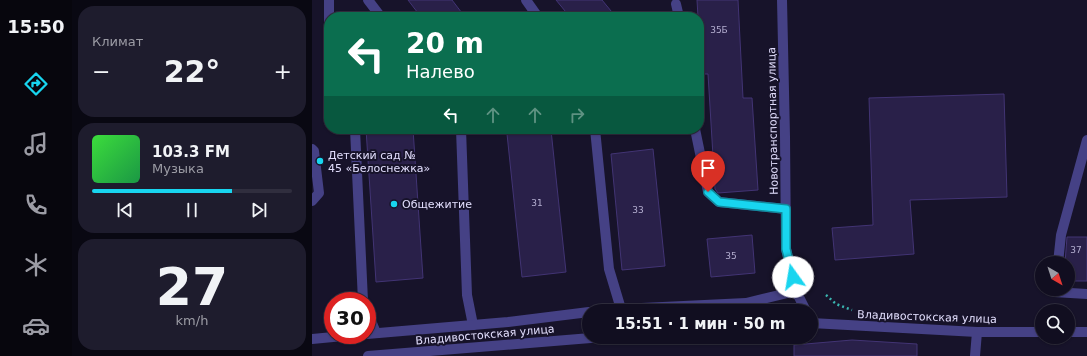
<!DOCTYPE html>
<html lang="ru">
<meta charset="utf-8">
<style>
body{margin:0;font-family:"DejaVu Sans",sans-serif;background:#1e1c2d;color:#f1f3f6;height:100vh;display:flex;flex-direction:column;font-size:15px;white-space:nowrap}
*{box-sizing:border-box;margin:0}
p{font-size:13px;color:#9c9ca5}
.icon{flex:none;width:22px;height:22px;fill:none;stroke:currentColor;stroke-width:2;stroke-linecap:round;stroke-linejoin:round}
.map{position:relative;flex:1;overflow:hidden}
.sheet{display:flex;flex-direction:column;gap:6px;padding:6px;background:#090812;width:240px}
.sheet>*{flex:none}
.top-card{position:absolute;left:12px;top:12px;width:380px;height:122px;border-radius:16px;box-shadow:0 1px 3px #0004,0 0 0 1px #302e3e;background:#0b6e4f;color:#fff;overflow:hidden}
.needle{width:26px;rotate:141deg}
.fabs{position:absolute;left:723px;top:256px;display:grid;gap:8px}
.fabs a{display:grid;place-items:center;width:40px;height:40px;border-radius:50%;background:#110e20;box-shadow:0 1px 3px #0004,0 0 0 1px #302e3e;font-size:20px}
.speed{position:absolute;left:12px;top:292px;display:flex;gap:8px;font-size:20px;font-weight:700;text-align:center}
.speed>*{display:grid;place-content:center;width:52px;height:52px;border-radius:50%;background:#110e20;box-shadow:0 1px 3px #0004,0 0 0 1px #302e3e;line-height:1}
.speed .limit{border:6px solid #d22;background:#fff;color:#111}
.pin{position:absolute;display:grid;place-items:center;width:34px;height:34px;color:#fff;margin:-41px -17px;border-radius:50% 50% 50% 0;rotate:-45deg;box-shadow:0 0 4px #0007}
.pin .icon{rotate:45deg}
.me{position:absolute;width:44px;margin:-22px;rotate:347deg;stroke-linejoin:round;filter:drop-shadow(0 0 3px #0008)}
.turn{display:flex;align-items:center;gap:14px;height:84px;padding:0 16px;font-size:18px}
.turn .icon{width:52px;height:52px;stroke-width:2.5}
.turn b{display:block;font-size:28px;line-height:34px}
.lanes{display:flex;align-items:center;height:38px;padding:0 16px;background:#0003;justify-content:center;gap:20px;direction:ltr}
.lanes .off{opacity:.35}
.big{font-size:30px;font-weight:600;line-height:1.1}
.sheet .tile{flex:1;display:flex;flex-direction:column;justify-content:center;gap:6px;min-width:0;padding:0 14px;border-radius:16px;background:#1e1c2d}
.sheet .dial{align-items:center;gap:0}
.dial b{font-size:52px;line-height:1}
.song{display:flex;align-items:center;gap:12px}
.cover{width:48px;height:48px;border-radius:6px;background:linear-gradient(135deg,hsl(120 70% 55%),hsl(140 70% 35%))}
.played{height:4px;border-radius:2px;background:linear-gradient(90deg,#18d5ef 70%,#302e3e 70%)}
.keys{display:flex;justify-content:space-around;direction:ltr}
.heat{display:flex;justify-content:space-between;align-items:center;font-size:22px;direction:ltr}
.trip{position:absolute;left:270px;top:304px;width:236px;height:40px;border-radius:20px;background:#110e20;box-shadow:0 1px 3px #0004,0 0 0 1px #302e3e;font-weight:600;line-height:40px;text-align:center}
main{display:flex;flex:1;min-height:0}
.tab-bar{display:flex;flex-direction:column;width:72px;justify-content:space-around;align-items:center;background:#07060d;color:#9c9ca5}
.tab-bar .icon{width:28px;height:28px}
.tab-bar .current{color:#18d5ef}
.tab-bar b{font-size:18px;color:#f1f3f6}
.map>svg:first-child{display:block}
</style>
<main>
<nav class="tab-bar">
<b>15:50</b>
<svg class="icon current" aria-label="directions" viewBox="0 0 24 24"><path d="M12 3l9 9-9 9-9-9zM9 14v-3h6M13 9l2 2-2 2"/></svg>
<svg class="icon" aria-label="music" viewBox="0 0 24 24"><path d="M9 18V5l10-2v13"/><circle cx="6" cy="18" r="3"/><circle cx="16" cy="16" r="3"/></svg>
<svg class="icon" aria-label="phone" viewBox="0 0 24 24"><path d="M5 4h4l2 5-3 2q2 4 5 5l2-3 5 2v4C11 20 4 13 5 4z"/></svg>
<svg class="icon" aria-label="climate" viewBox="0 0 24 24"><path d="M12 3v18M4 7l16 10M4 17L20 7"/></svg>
<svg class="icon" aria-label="car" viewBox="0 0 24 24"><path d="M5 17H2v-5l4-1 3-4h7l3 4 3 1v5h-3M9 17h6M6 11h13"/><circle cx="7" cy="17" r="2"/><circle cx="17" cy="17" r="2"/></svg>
</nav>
<section class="sheet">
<div class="tile"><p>Климат</p>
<div class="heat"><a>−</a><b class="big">22°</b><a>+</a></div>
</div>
<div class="tile">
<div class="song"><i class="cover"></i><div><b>103.3 FM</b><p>Музыка</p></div></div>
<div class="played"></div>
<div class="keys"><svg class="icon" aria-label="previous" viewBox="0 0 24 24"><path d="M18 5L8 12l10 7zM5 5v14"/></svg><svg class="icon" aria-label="pause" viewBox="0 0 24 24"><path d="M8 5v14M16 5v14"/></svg><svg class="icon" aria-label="next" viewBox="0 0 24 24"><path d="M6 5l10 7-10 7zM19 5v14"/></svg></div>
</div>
<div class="tile dial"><b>27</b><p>km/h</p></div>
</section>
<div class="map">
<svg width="775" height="356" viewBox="0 0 775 356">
<rect width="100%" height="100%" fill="#17132a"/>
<!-- building -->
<path fill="#292049" stroke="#423474" d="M96,0h44l13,17h-44z
M244,0h46l14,17h-46z
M385,0h41l5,98h9l6,92 -40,3 -3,-4 -7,-115h-7l-2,-57h-1z
M692,94l3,103 -97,3 4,54 -79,6 -3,-32 41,-3 -4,-127z
M54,129h47l10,149 -47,4z
M239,130l15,142 -44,5 -15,-143z
M341,149l12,117 -43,4 -11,-116z
M440,235l3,38 -44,4 -4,-38z
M755,237h20v44h-19v-18h-3z
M540,340l65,4v12h-123v-11z"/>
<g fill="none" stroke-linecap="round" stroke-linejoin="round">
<!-- path -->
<path stroke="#3ab5b0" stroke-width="2.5" stroke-dasharray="2 3" stroke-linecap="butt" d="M514,295l10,9 16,6"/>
<!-- service -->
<path stroke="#454185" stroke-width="10" d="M17,0v27
M56,0l13,17
M214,0l12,17
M364,4l3,13
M43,129l8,172
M149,129l6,166 6,30
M283,129l14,140 12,40
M383,129l13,63 11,10 67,7
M0,149l2,2 5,42 -7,8
M55,311l9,22"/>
<!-- minor -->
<path stroke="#454185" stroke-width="10" d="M470,0l3,136 1,113 10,42 10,20
M746,263l3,-28 26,-95
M743,289l-1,3 33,2
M290,311l19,-2 125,-6 50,-12
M499,323l166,9h65
M756,332h19
M55,334l141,-12 81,-10
M0,339l42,-4
M56,356l235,-19
M663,356l2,-24"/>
</g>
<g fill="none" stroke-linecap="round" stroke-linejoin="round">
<!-- route casing -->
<g stroke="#108a9b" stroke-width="10">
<path id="route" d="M396,192l11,10 67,7v40l7,28"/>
</g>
<!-- route -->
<use href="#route" stroke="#18d5ef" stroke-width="7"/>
</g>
<!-- markers -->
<g fill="#18d5ef" stroke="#17132a" stroke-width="1.5">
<circle cx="8" cy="161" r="4"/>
<circle cx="82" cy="204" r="4"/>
</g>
<g text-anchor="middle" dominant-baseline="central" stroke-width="4" stroke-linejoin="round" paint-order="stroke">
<!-- number labels -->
<g font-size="9" fill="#b4aed0">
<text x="407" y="30">35Б</text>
<text x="225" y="203">31</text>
<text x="326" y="210">33</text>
<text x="764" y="250">37</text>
<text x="419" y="256">35</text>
</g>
<!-- street labels -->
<g font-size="11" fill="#e2defd" stroke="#17132a">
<text transform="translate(461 121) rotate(-91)">Новотранспортная улица</text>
<text transform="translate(615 317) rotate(2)">Владивостокская улица</text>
<text transform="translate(173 335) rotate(-5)">Владивостокская улица</text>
</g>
<!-- poi labels -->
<g font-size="11" fill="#e2defd" stroke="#17132a" text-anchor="start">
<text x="16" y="155">Детский сад №<tspan x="16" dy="13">45 «Белоснежка»</tspan></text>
<text x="90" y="204">Общежитие</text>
</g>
</g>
</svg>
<div class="fabs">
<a><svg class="needle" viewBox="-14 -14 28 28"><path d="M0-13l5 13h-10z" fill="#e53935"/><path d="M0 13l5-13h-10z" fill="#9c9ca5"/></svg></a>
<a><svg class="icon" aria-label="search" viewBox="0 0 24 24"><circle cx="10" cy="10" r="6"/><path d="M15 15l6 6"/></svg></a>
</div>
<div class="speed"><div class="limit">30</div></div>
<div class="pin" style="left:396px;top:192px;background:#d93025"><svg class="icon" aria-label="arrive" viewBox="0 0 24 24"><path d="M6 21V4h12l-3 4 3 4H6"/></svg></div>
<svg class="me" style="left:481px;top:277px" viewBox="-20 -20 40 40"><circle r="19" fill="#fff"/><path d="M0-13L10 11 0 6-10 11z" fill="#18d5ef"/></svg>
<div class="trip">15:51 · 1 мин · 50 m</div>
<div class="top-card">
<div class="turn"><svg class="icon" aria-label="left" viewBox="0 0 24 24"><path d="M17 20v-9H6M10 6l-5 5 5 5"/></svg><div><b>20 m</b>Налево</div></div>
<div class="lanes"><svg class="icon" aria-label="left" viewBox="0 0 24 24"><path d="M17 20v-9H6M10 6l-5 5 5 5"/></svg><svg class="icon off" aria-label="ahead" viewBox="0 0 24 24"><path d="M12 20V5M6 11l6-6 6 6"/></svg><svg class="icon off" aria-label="ahead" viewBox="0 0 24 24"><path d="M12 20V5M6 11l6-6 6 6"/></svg><svg class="icon off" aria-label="right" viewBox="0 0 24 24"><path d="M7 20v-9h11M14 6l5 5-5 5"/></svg></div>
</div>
</div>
</main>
